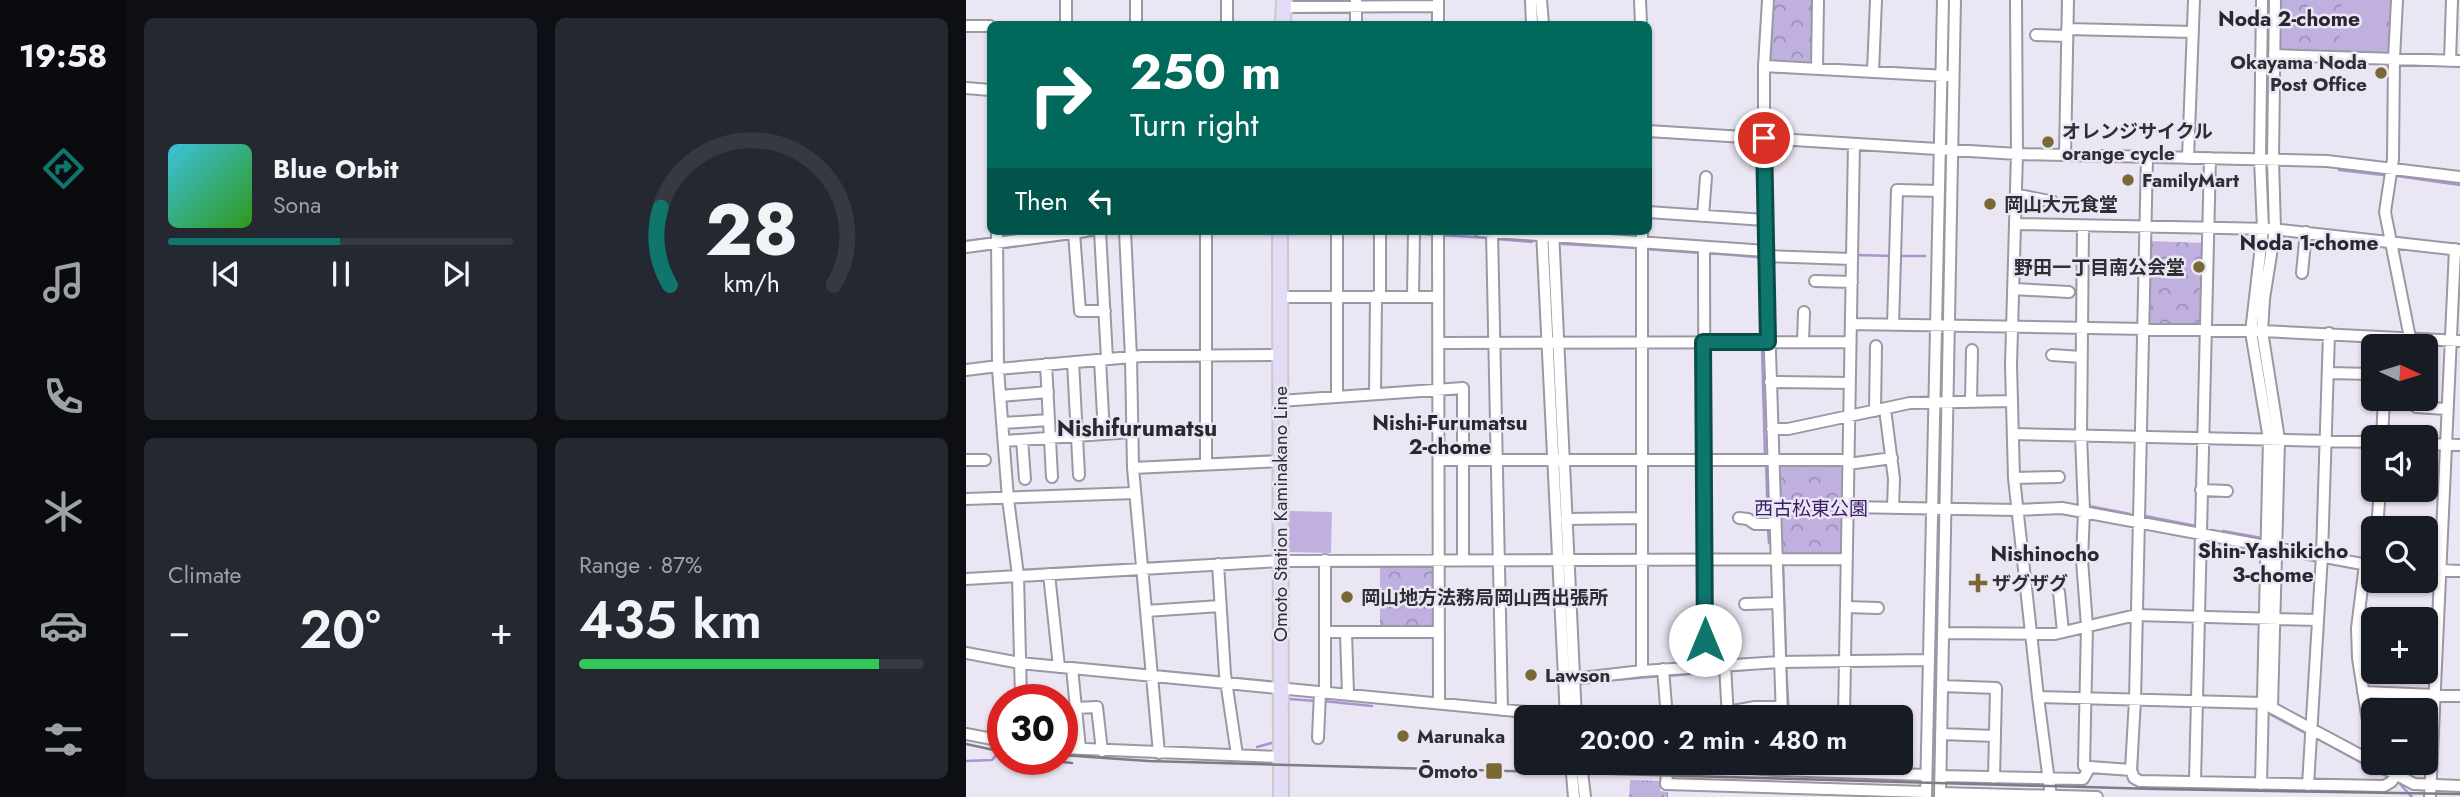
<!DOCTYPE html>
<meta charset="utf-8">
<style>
body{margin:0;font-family:Jost,"Noto Sans JP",sans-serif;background:#242831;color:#f1f3f6;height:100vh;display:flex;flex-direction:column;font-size:26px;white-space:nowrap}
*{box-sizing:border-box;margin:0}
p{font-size:23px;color:#9ea1a6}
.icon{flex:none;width:38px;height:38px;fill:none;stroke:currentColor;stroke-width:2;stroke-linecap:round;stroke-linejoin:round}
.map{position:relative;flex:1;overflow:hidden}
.details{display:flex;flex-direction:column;gap:18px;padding:18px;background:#0d0f14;width:840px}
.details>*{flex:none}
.hud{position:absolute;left:21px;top:21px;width:665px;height:214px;border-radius:10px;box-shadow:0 2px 5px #0004;background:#00695c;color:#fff;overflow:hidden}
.needle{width:46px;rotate:94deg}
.tools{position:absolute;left:1395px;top:334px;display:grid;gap:14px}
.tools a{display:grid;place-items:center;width:77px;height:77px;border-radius:10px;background:#171b24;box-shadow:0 2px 5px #0004;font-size:35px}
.speed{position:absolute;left:21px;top:684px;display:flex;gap:14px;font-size:35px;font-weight:700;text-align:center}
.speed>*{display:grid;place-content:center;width:91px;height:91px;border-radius:50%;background:#171b24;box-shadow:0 2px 5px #0004;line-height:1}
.speed .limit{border:10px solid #d22;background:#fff;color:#111}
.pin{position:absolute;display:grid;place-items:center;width:60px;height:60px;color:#fff;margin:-30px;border:4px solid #fff;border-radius:50%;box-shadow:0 2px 7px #0007}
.me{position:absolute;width:77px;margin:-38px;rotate:0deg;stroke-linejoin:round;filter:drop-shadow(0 0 5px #0008)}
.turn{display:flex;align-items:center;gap:24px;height:147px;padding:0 28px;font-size:32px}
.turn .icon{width:91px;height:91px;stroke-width:2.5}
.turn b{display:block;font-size:49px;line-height:60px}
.then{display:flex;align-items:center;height:66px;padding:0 28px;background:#0003;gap:14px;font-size:26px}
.big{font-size:52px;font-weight:600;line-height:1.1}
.details .tile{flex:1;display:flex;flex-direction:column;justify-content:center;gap:10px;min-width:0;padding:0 24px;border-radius:10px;background:#242831}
.details .dial{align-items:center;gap:0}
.dial svg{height:182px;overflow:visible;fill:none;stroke:#363941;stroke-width:7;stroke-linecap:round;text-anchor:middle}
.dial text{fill:#f1f3f6;stroke:none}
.song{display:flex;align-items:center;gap:21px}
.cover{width:84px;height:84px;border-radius:10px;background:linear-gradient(135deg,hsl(190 70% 55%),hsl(110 70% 35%))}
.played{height:7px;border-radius:4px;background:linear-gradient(90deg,#0f766e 50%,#363941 50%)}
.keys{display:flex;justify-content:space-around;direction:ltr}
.heat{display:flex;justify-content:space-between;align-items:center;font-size:38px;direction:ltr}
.charge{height:10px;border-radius:5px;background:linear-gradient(90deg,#34c759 87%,#363941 0)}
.details .tiles{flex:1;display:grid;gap:18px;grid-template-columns:repeat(2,1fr)}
.trip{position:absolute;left:548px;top:705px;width:399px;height:70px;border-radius:10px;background:#171b24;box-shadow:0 2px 5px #0004;font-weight:600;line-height:70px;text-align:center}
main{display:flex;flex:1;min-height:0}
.tabs{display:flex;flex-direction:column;width:126px;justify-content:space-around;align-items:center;background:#090b0e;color:#9ea1a6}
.tabs .icon{width:49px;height:49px}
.tabs .selected{color:#0f766e}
.tabs b{font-size:32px;color:#f1f3f6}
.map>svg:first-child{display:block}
</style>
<main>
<nav class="tabs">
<b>19:58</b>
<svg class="icon selected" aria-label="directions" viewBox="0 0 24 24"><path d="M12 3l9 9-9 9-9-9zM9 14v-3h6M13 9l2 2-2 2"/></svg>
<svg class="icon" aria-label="music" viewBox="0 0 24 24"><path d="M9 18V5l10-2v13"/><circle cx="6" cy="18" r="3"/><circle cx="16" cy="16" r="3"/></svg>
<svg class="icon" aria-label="phone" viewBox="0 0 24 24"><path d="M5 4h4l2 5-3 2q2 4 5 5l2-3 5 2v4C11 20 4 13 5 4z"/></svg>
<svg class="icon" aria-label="climate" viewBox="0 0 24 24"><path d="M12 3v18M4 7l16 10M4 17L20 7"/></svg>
<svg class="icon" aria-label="car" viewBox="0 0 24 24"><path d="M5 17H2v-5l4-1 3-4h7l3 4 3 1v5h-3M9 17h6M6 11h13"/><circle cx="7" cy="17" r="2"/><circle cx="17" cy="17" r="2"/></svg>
<svg class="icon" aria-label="filters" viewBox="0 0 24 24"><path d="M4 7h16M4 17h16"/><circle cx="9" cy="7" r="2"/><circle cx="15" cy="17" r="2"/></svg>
</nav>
<section class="details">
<div class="tiles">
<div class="tile">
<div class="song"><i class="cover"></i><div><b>Blue Orbit</b><p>Sona</p></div></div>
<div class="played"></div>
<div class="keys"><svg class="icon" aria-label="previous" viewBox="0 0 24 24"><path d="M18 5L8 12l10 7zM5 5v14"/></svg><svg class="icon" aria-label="pause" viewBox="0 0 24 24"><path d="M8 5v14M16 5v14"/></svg><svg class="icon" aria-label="next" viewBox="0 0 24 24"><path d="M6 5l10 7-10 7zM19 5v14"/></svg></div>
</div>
<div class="tile dial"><svg viewBox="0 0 100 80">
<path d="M14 69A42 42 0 1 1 86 69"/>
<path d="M14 69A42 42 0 0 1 10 35" stroke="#0f766e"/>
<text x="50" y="56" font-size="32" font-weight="700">28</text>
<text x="50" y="72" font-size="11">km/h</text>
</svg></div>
<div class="tile"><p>Climate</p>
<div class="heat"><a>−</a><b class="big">20°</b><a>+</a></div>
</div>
<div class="tile"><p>Range · 87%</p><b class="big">435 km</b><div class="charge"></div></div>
</div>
</section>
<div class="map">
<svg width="1494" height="797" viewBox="0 0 1494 797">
<defs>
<pattern id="grass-tufts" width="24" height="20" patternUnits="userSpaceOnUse" patternTransform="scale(1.75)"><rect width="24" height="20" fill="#c0b0e0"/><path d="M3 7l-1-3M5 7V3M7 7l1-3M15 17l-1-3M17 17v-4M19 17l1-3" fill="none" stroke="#9c90b6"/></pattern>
<pattern id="park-crowns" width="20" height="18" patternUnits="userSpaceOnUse" patternTransform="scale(1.75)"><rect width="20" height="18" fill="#c0b0e0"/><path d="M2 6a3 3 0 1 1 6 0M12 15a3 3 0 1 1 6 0" fill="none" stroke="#9c90b6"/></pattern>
</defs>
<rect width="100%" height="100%" fill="#eae6f3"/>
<!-- grass -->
<path fill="url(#grass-tufts)" d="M664,780l30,1v10l8,1v5h-39z"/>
<!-- park -->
<path fill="url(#park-crowns)" d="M806,0h44l-4,66 -39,-3 -3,-3z
M1313,0h113l-2,50 -5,3 -107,-3z
M1183,241l55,2 -3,82 -51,-1 -3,-4z
M814,462l61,1 3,3 -2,84 -4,4h-53l-5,-4 -4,-84z
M414,564h51l3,4 1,62h-55z"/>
<!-- pitch -->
<path fill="#c0b0e0" d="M1376,0h45l-2,52 -46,-2z
M323,511l43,1 -1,41 -43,-1z"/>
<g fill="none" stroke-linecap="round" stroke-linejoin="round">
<!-- stream -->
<path stroke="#a993d2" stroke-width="2.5" d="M1300,157l2,-157
M1373,170l44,5
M1431,176l63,9
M1300,181l3,46
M419,231l25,2
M138,233l14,-2
M450,233l18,2
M475,235l49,3
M111,238l21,-3
M531,239l35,3
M0,241l25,-3
M596,244l76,4
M36,248l68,-9
M679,249l56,4
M742,253l49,4 3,3 2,80
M890,255l37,1
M1299,255l3,-21
M1422,255l9,43
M932,256h27
M796,347l3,109
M800,462l2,60
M1123,506l41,8
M1179,516l51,10
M802,529l1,14
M1257,531l39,7
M1405,549l2,-16
M817,566l3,92
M820,665l3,53
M764,671l15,-1
M702,676l56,-5
M635,681l60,-5
M324,699l26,2
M357,701l49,5
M1302,711v2l39,21
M1350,738l68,37
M291,747l18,-5
M0,761l26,-1 5,-6
M1171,774v-25
M1434,784l12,13"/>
<!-- minor casing -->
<g stroke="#9b97a3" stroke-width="14">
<path id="minor" d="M261,0v24
M472,0v24
M565,0l1,24
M575,0l2,24
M674,0l1,24
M802,0l-4,66v103l18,549
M1050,0l1,154 -6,211 3,113 24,219 13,100
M1431,0l-3,59 -1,100 -8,53 25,126
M318,7l154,-1
M100,24v-24
M170,24v-24
M390,24v-24
M0,26h24
M1101,29l126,3
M1070,35l31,1
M1308,55l186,6
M1484,61l2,-61
M798,66l183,10
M851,69l1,-69
M907,72l3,-72
M0,88l24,2
M682,131l369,23 310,7 133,16
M1099,155l3,-155
M1181,157l-12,543 -4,70 3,8 6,3 244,5 7,-4 6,-8
M1222,158l6,-158
M1050,195c13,1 23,5 36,6
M682,212l117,8
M737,216l3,-39
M1049,224l257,5 188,21
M1117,226l-2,209 3,76 -2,49 5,66 -3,140 3,3
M31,231l1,138 10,130 10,76 3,125
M134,231l7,128
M159,231l6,126 2,111 26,285
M240,231v233
M414,231v65
M472,231l1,471
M514,231l286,20
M576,231l24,487
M587,231l23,487
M676,231v440
M526,232l10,478
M108,233l6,78h25
M0,247l120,-16
M738,247l1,420
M800,256l86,3
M1336,273l4,-41
M849,281l37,1
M1047,289l56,3
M314,297h158
M447,297l1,-66
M885,324l411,7 198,10
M927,325l4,-135 42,1
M837,342l1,-30
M473,343l411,-1
M1086,355l29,2
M134,360l4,74
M107,362l6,113
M80,364l6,113
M32,369l144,-13 138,-1
M0,370l32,-4
M1362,373l45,1
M804,382l80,1
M409,394l1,-98
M34,396l48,-4
M371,397v-166
M314,401l183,-13v172
M1005,402l1,-52
M1450,407l30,2
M919,409l9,70 -1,29
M909,411l1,-65
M37,423l46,-3
M806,429h16l122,-26 102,-2
M1047,434l360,8
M1416,438l2,-39
M56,440l3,39
M38,441l128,-9
M1460,444l34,1
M0,460h19
M473,460h409
M882,464l44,-6
M167,468l147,-7
M1048,478l45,-1
M1235,490l26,1
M0,499l169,-6
M881,507l170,3 45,-2 311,58
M773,518l9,1 7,5h20
M600,519l76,-1
M1411,528l3,-38
M252,564l7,110 12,81
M1399,564l-8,64 1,30 15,95
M1404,565l3,-15
M1460,569l34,2
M83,574l10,93
M0,579l314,-18 567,-2
M1093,592l4,40
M779,604l33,-1
M880,607l32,1
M180,611l74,-5
M360,632h113
M380,633l2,61
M977,633l112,1 81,-19 181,5
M0,653l54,10 568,55
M759,665l3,53
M106,668l8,81
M697,669l4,49
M607,679l69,-8 138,-9 148,-2
M976,686l54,2 -2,90
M359,692v-132
M1397,692l97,4
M1072,697l225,6 110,59
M109,708l22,-1 5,44
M1306,708l7,-269 -17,-108 2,-32 11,-70 -2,-69 2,-160
M762,712l27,-5h26
M878,718l10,-574
M0,734l37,7
M975,734l54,2
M352,738l2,-46
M96,748l218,9
M605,763l3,34
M615,763l4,34
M702,763l-2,21 260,8
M725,763l85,7 150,5
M1409,763l39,21 46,2
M975,776l142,3 7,-12 41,3
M1229,782l15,-624
M1295,784l8,-345 -18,-107 12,-103 -3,-70 2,-159
M1342,785l14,-230 7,-222
M974,793l157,4
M960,797l17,-797
M974,797l15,-797
M1464,797l25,-548"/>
</g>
<!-- major casing -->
<g stroke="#c9c9ca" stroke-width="18">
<path id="major" d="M317,24l1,-24
M314,231l1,566"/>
</g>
<!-- minor -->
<use href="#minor" stroke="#fff" stroke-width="10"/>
<!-- major -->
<use href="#major" stroke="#e4dbf7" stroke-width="14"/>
<!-- rail -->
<path stroke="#7e7c84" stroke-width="2.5" d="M0,744l37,8
M96,755l86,6 1007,28 305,5
M78,760l28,3"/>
</g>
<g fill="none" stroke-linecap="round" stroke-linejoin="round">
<!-- route casing -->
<g stroke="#0a4d48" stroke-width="18">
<path id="route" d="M739,640l-2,-298h65l-4,-204"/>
</g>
<!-- route -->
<use href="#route" stroke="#0f766e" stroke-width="12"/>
</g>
<!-- markers -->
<g fill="#7a6836" stroke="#eae6f3" stroke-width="2.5">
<circle cx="1415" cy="73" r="7"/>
<circle cx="1082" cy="142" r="7"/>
<circle cx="1162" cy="180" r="7"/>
<circle cx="1024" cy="204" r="7"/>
<circle cx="1233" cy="267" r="7"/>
<path d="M1008.5 572.5h7v7h7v7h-7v7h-7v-7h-7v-7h7z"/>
<circle cx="381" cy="597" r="7"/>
<circle cx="565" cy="675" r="7"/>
<circle cx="437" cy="736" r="7"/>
<rect x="519" y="762" width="18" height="18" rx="3.5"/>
</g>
<g text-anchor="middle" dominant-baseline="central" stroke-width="5" stroke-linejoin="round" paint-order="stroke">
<!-- poi labels -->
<g font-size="19" font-weight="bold" fill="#2f2e33" stroke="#eae6f3" text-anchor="start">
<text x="1401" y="62" text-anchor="end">Okayama Noda<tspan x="1401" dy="22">Post Office</tspan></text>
<text x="1096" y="131">オレンジサイクル<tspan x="1096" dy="22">orange cycle</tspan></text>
<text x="1176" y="180">FamilyMart</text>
<text x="1038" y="204">岡山大元食堂</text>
<text x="1219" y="267" text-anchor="end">野田一丁目南公会堂</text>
<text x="1026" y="583">ザグザグ</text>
<text x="395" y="597">岡山地方法務局岡山西出張所</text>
<text x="579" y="675">Lawson</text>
<text x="451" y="736">Marunaka</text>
<text x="512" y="771" text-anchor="end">Ōmoto</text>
</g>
<!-- park labels -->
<g font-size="19" fill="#3e1d67" stroke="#eae6f3">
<text x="845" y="508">西古松東公園</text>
</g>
<!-- street labels -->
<g font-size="19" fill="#2f2e33" stroke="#eae6f3">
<text transform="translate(314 514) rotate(-90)">Omoto Station Kaminakano Line</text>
</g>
<!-- neighbourhood labels -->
<g font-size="21" font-weight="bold" fill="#2a2730" stroke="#eae6f3">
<text x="1323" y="19">Noda 2-chome</text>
<text x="1343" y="243">Noda 1-chome</text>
<text x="484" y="423">Nishi-Furumatsu<tspan x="484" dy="24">2-chome</tspan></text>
<text x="1307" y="551">Shin-Yashikicho<tspan x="1307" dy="24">3-chome</tspan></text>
<text x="1079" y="554">Nishinocho</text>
</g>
<!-- quarter labels -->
<g font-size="23" font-weight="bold" fill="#2a2730" stroke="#eae6f3">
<text x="171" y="428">Nishifurumatsu</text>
</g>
</g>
</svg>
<div class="tools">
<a><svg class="needle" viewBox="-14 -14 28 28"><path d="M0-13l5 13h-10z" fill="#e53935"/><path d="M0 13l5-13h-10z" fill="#9ea1a6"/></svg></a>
<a><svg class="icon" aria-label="sound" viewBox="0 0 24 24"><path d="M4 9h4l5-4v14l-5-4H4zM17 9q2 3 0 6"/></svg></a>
<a><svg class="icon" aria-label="search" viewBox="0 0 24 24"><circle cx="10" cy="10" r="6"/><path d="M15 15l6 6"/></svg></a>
<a>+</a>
<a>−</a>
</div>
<div class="speed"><div class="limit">30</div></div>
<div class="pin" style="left:798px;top:138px;background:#d93025"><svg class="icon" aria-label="arrive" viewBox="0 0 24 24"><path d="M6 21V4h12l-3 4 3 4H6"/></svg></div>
<svg class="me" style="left:739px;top:640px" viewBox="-20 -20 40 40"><circle r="19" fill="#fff"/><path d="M0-13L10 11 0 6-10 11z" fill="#0f766e"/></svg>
<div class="trip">20:00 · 2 min · 480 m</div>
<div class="hud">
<div class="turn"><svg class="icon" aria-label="right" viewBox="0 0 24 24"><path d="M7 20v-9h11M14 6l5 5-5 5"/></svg><div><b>250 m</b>Turn right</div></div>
<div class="then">Then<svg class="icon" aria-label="left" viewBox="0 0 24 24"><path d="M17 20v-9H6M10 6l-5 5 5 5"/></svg></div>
</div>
</div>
</main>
